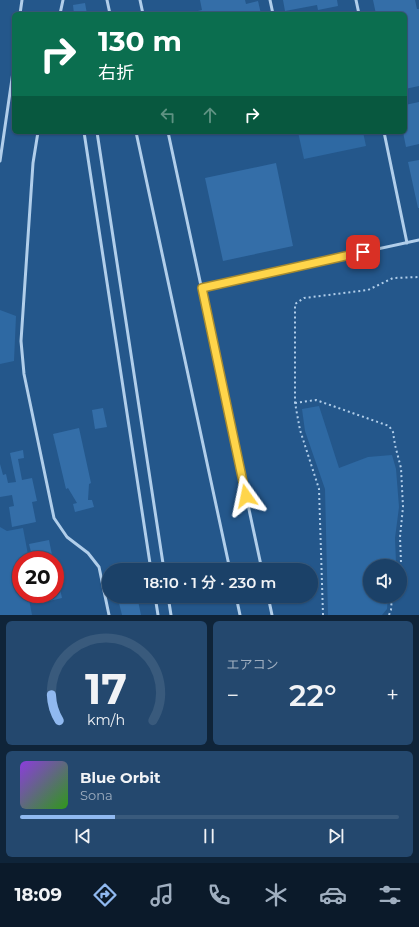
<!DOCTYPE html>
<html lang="ja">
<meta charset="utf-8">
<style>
body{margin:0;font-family:Montserrat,"Noto Sans JP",sans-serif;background:#24486e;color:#f1f3f6;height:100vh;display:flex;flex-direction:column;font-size:15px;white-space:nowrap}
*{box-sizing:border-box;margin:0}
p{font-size:13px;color:#a0afc0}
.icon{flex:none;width:22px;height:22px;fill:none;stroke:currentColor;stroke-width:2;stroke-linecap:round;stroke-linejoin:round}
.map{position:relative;height:615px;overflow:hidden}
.panel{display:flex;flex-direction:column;gap:6px;padding:6px;background:#0f2439;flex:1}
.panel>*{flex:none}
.hud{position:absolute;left:12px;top:12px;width:395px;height:122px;border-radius:6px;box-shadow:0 1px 3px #0004,0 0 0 1px #395a7c;background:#0b6e4f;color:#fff;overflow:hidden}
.fabs{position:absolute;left:363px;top:559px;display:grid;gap:8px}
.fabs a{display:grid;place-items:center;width:44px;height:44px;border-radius:50%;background:#1b4168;box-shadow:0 1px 3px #0004,0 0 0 1px #395a7c;font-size:20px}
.speed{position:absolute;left:12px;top:551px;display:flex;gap:8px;font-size:20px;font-weight:700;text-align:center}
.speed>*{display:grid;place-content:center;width:52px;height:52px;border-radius:50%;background:#1b4168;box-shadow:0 1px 3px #0004,0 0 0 1px #395a7c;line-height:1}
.speed .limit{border:6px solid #d22;background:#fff;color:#111}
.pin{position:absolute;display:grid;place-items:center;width:34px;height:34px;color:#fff;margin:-17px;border-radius:8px;box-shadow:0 2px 6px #0006}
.me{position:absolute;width:44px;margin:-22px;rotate:348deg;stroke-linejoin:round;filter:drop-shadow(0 0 3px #0008)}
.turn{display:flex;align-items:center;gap:14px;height:84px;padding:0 20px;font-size:18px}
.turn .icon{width:52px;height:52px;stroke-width:2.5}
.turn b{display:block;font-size:28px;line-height:34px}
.lanes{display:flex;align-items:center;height:38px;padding:0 20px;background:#0003;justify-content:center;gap:20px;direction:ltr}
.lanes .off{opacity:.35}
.big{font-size:30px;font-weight:600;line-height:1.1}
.panel .tile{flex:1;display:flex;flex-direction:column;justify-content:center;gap:6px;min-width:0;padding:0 14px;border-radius:6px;background:#24486e}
.panel .dial{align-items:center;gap:0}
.dial svg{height:104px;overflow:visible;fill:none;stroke:#395a7c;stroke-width:7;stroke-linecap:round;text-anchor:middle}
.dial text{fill:#f1f3f6;stroke:none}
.song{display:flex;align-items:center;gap:12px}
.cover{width:48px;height:48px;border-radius:6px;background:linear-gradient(135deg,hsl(270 70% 55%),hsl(110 70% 35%))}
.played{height:4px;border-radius:2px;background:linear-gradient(90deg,#90b9f0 25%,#395a7c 25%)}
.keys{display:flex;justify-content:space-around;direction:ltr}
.heat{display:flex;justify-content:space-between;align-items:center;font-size:22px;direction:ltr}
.panel .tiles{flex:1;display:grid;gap:6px;grid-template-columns:1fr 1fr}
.tile:last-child{grid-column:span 2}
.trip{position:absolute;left:102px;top:563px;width:216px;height:40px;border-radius:20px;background:#1b4168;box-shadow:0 1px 3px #0004,0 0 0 1px #395a7c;font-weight:600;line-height:40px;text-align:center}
.tab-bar{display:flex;height:64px;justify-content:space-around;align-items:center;background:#0b1a2a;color:#a0afc0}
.tab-bar .icon{width:28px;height:28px}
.tab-bar .active{color:#90b9f0}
.tab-bar b{font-size:18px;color:#f1f3f6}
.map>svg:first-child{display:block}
</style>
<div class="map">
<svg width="419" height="615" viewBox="0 0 419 615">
<rect width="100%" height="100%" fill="#24578b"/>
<!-- green -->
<path fill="#2e69a3" d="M298,132h65l3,14 -62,13z
M0,310l16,6 -2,45 -14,3z
M319,406l20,62 29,-11 24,-2 4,14 3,38 -4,31 1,24 -1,4h-25v30h18l-1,13 -5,6h-54l-3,-126 -20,-58 -3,-22z
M0,527l7,4 16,-3 6,32h-8v34h7l4,21h-32z"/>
<!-- building -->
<path fill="#346ea8" d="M200,0h45l1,4 12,-3 3,13h-76l17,-4z
M283,0h54l1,6 -20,4 -1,-5 -32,6z
M373,0h42l2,9h2v77l-14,3v-75h-29z
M85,3l2,11h-13l-1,-9z
M419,102v42l-13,3 -3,-15h2v-27z
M419,160v48h-1l-10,-46z
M276,163l17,83 -70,15 -18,-83z
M103,408l4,19 -12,2 -3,-19z
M79,428l12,55 -2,1 -1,16h4l2,7 -19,5 -2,-8 4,-1 -9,-15 -2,1 -13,-55z
M23,450l1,8 -6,1 4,21 10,-2 5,23 -5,1 4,20 -24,5 -3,-20 5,-1 -2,-11 -12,2v-33l3,11 3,-1 2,9 8,-1 -6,-29z
M49,540l4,20h-20l-4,-16z
M56,571l6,27 -26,6 -3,-10h22z
M131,596h6l4,19h-19l-4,-16z"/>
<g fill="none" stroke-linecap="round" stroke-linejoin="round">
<!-- path -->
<path stroke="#b1ceea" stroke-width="2" stroke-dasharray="2 3" stroke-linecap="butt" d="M295,403l21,-3 73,26 4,6 2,13 6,23 2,39 -3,30 1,25 -2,4
M323,615l-4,-126 -19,-59 -5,-27v-99l9,-6 64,-8 25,-12 26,-1
M389,615l2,-5 1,-14"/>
<!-- lane -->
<path stroke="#b1ceea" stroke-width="3" d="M107,0l3,14
M140,0l3,14
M270,0l3,14
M356,0l3,14
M20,14l2,-14
M60,14l3,-14
M38,132l-5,31 -12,178 3,33 30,144 13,19 21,16 11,14 10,48
M84,132l67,438
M97,132l67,438
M136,132l94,438
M168,132l94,438
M384,132l23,111
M0,161l14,-96
M202,287l217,-47
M155,596l3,19
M168,596l3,19
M236,596l4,19
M268,596l4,19"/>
</g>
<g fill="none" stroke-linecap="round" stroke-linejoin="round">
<!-- route casing -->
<g stroke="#a68a30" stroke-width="10">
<path id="route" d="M246,496l-44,-208 161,-36"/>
</g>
<!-- route -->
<use href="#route" stroke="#ffd54a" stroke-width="7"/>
</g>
</svg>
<div class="fabs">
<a><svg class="icon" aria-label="sound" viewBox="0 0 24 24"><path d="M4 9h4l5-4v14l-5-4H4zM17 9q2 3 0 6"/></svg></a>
</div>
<div class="speed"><div class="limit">20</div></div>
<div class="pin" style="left:363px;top:252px;background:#d93025"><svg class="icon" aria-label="arrive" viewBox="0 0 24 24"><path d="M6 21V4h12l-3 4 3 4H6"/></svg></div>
<svg class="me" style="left:246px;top:496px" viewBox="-20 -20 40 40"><path d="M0-17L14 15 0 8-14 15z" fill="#ffd54a" stroke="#fff" stroke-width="4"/></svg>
<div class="trip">18:10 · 1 分 · 230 m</div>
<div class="hud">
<div class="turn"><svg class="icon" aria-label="right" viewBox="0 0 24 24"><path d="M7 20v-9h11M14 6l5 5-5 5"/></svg><div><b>130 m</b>右折</div></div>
<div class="lanes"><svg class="icon off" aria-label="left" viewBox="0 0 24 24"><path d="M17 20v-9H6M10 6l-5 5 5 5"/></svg><svg class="icon off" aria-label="ahead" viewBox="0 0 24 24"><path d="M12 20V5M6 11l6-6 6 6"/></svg><svg class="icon" aria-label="right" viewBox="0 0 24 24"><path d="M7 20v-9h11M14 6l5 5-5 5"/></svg></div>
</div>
</div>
<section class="panel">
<div class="tiles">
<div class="tile dial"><svg viewBox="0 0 100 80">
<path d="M14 69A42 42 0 1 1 86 69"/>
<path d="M14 69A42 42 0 0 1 8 49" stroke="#90b9f0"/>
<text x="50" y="56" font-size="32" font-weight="700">17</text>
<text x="50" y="72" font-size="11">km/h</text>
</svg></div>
<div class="tile"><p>エアコン</p>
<div class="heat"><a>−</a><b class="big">22°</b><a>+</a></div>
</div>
<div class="tile">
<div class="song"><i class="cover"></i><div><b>Blue Orbit</b><p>Sona</p></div></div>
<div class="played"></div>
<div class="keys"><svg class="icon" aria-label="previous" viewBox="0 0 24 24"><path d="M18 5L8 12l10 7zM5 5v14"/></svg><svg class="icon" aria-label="pause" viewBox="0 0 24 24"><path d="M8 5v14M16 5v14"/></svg><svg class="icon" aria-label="next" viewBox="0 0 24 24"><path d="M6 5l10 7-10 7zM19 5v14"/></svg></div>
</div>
</div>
</section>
<nav class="tab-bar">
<b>18:09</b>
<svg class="icon active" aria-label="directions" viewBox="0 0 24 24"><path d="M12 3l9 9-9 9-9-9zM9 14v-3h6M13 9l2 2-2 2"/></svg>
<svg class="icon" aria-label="music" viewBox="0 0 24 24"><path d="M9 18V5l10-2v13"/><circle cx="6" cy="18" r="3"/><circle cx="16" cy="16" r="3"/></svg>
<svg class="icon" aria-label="phone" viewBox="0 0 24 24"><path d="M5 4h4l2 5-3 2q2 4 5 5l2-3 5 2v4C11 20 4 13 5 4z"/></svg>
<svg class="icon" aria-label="climate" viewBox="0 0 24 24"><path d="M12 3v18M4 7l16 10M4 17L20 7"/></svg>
<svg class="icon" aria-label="car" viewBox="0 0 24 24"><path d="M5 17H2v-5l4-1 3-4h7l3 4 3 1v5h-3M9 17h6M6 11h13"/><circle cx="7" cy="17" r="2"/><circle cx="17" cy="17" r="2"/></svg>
<svg class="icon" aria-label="filters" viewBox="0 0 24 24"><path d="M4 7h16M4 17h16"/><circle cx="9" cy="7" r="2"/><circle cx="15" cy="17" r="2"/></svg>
</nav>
